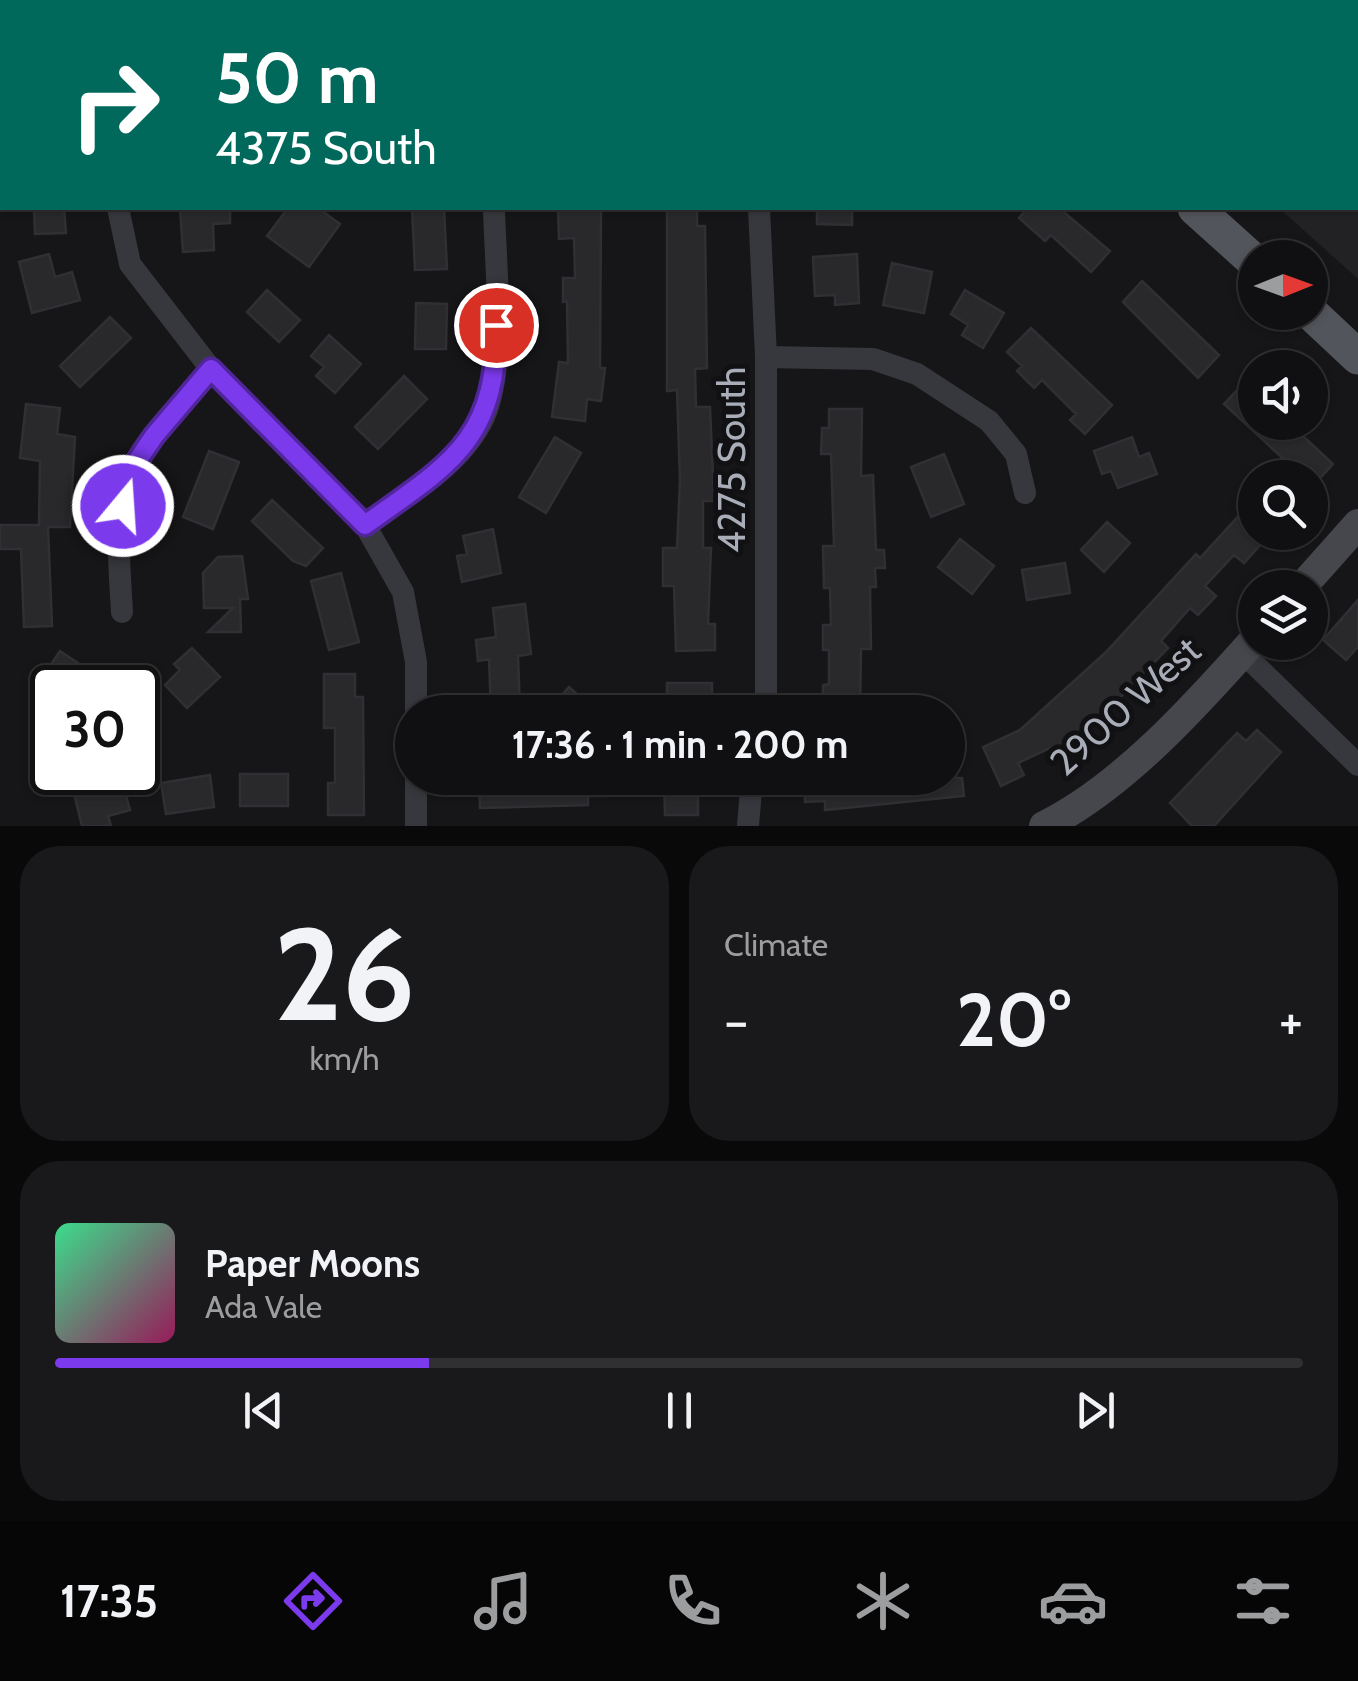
<!DOCTYPE html>
<meta charset="utf-8">
<style>
body{margin:0;font-family:Cabin,sans-serif;background:#19191b;color:#f1f3f6;height:100vh;display:flex;flex-direction:column;font-size:38px;white-space:nowrap}
*{box-sizing:border-box;margin:0}
p{font-size:32px;color:#9c9d9f}
.icon{flex:none;width:55px;height:55px;fill:none;stroke:currentColor;stroke-width:2;stroke-linecap:round;stroke-linejoin:round}
.map{position:relative;height:826px;overflow:hidden}
.panel{display:flex;flex-direction:column;gap:20px;padding:20px;background:#09090a;flex:1}
.panel>*{flex:none}
.top-card{position:absolute;left:0px;top:0px;width:1360px;height:210px;box-shadow:0 2px 8px #0004,0 0 0 2px #303032;background:#00695c;color:#fff;overflow:hidden}
.needle{width:65px;rotate:89deg}
.fabs{position:absolute;left:1238px;top:240px;display:grid;gap:20px}
.fabs a{display:grid;place-items:center;width:90px;height:90px;border-radius:50%;background:#101012;box-shadow:0 2px 8px #0004,0 0 0 2px #303032;font-size:50px}
.speed{position:absolute;left:30px;top:665px;display:flex;gap:20px;font-size:50px;font-weight:700;text-align:center}
.speed>*{display:grid;place-content:center;width:130px;height:130px;border-radius:50%;background:#101012;box-shadow:0 2px 8px #0004,0 0 0 2px #303032;line-height:1}
.speed .limit{border:5px solid #111;border-radius:15px;background:#fff;color:#111}
.pin{position:absolute;display:grid;place-items:center;width:85px;height:85px;color:#fff;margin:-42px;border:5px solid #fff;border-radius:50%;box-shadow:0 2px 10px #0007}
.me{position:absolute;width:110px;margin:-55px;rotate:18deg;stroke-linejoin:round;filter:drop-shadow(0 0 8px #0008)}
.turn{display:flex;align-items:center;gap:35px;height:210px;padding:0 50px;font-size:45px}
.turn .icon{width:130px;height:130px;stroke-width:2.5}
.turn b{display:block;font-size:70px;line-height:85px}
.big{font-size:75px;font-weight:800;line-height:1.1}
.panel .card{flex:1;display:flex;flex-direction:column;justify-content:center;gap:15px;min-width:0;padding:0 35px;border-radius:40px;background:#19191b}
.panel .dial{align-items:center;gap:0}
.dial b{font-size:130px;line-height:1}
.song{display:flex;align-items:center;gap:30px}
.cover{width:120px;height:120px;border-radius:15px;background:linear-gradient(135deg,hsl(150 70% 55%),hsl(330 70% 35%))}
.played{height:10px;border-radius:5px;background:linear-gradient(90deg,#7c3aed 30%,#303032 30%)}
.keys{display:flex;justify-content:space-around;direction:ltr}
.heat{display:flex;justify-content:space-between;align-items:center;font-size:55px;direction:ltr}
.panel .tiles{flex:1;display:grid;gap:20px;grid-template-columns:1fr 1fr}
.card:last-child{grid-column:span 2}
.trip{position:absolute;left:395px;top:695px;width:570px;height:100px;border-radius:50px;background:#101012;box-shadow:0 2px 8px #0004,0 0 0 2px #303032;font-weight:800;line-height:100px;text-align:center}
.tab-bar{display:flex;height:160px;justify-content:space-around;align-items:center;background:#060607;color:#9c9d9f}
.tab-bar .icon{width:70px;height:70px}
.tab-bar .selected{color:#7c3aed}
.tab-bar b{font-size:45px;color:#f1f3f6}
.map>svg:first-child{display:block}
</style>
<div class="map">
<svg width="1358" height="826" viewBox="0 0 1358 826">
<rect width="100%" height="100%" fill="#161618"/>
<!-- built -->
<path fill="#222225" d="M1048,0h310v279l-79,-71h79v-206z"/>
<!-- building -->
<path fill="#29292c" stroke="#303034" stroke-width="2.5" d="M34,208h30l2,25 -31,1z
M180,208h50v15l-17,1 1,26 -31,2z
M288,208h30l22,16 -31,43 -42,-31z
M412,208h32l3,61 -32,1z
M558,208h43l-1,160h5l-4,33 -14,-2 -2,22 -33,-4 7,-55 9,1 -1,-62 -4,1v-24h12l-1,-40 -15,1z
M667,208h30v18h8l2,142 -12,1 1,38h14l4,94h-11v47h8l-3,76h7v26l-39,1 -2,-65h-11v-38h14l3,-67 -3,-91 -10,1z
M817,208h35v17l-35,-1z
M1028,208h31l51,43 -19,21 -40,-37 -6,6 -26,-23z
M49,254l6,23 17,-5 8,28 -48,13 -13,-51z
M857,254l2,49 -24,2v-10l-20,1 -2,-39z
M892,263l40,9 -8,41 -41,-8z
M1142,281l77,74 -21,23 -75,-76z
M267,290l33,30 -21,22 -32,-30z
M965,290l39,23 -21,35 -21,-13 6,-10 -17,-11z
M416,303l31,1 -1,45h-31z
M110,317l21,21 -51,49 -20,-21z
M1031,328l81,77 -27,29 -15,-14 6,-6 -34,-34 -8,8 -17,-17 5,-5 -15,-14z
M329,335l32,29 -26,29 -19,-17 8,-9 -13,-11z
M404,376l23,23 -49,50 -23,-22z
M1244,383l11,10v29h33l45,42 -20,22 -3,-8h-6l-80,-74z
M26,404l34,4 -3,26 18,3 -5,90h-22l4,99 -28,1 -3,-78h-21v-24h39l1,-64 -20,-3z
M829,409h33l-1,67 12,-1 3,75h8l1,18h-10l1,19h-6l1,62h-10l-1,63h-37v-27l6,-1v-34h-6v-25h8l-1,-37h-6l-1,-42h11l-3,-92h-10l1,-26h7z
M555,437l26,16 -35,60 -27,-16z
M1132,437l7,20 10,-4 8,21 -39,14 -7,-17 -9,3 -8,-23z
M209,451l30,11 -26,67 -30,-12z
M944,454l20,50 -33,13 -20,-50z
M272,500l51,48 -17,18 -13,-5 -41,-40z
M1243,511l12,11v10h17l-28,31 -10,-8 -29,31 11,10 -18,19 -8,-7 -29,33 7,7 -86,89 -5,-6 -21,18 -2,-3 -36,17 6,12 -23,11 -18,-39 37,-17 86,-78 90,-98 4,4z
M1107,522l23,21 -26,29 -23,-22z
M493,529l8,44 -39,9 -5,-26 10,-2 -4,-18z
M960,539l34,27 -22,28 -34,-27z
M242,556l6,43h-8l1,33h-33l25,-24h-29l-1,-35 15,-16z
M1065,563l5,30 -43,7 -5,-30z
M341,573l18,69 -30,8 -18,-69z
M1358,600v47l-12,13 -23,-20z
M525,604l6,50 -13,2 2,56h-29l-2,-53 -11,2 -2,-21 20,-3 -3,-29z
M192,648l28,29 -33,31 -22,-23 15,-15 -6,-6z
M60,651l21,14 -15,23h-14v20l-21,-14z
M324,674h31v23h8l1,118h-36v-32h7v-55h-11z
M667,683h45v29h-45z
M569,687l28,25h-51z
M1257,730l24,22 -67,74h-22l-22,-23 67,-70 9,8z
M120,773l10,37 -22,6 3,10h-29l-10,-40z
M240,774h48v32h-48z
M210,775l4,32 -48,7 -5,-31z
M479,778h124v18h-15v9l-108,3z
M664,778h34v37h-33z
M804,778h158l2,18 -139,14v-9l-20,1z"/>
<g fill="none" stroke-linecap="round" stroke-linejoin="round">
<!-- street -->
<path stroke="#37383d" stroke-width="22" d="M104,0v2
M489,0v2
M834,2l2,-2
M118,208l12,56 81,105 154,156 38,67 13,70v50
M759,208l7,149v355
M766,357l107,2 44,15 72,47 27,33 9,39
M365,525c40,-28 92,-57 116,-102 27,-48 14,-159 13,-215
M122,612c-2,-36 -9,-107 7,-139 19,-39 54,-72 82,-104
M1243,653l115,112
M416,778v48
M748,826l4,-48"/>
<!-- secondary -->
<path stroke="#45474d" stroke-width="30" d="M1301,588l57,-64
M1044,826c79,-39 153,-122 211,-187"/>
<!-- primary -->
<path stroke="#53555c" stroke-width="35" d="M969,0l3,2
M1195,208l60,54
M1310,312l48,45"/>
</g>
<g fill="none" stroke-linecap="round" stroke-linejoin="round">
<!-- route casing -->
<g stroke="#51269a" stroke-width="25">
<path id="route" d="M123,506l4,-30 27,-40 57,-67 154,156c85,-61 133,-85 131,-200"/>
</g>
<!-- route -->
<use href="#route" stroke="#7c3aed" stroke-width="18"/>
</g>
<g text-anchor="middle" dominant-baseline="central" stroke-width="10" stroke-linejoin="round" paint-order="stroke">
<!-- street labels -->
<g font-size="38" fill="#a8adb8" stroke="#111113">
<text transform="translate(731 460) rotate(-90)">4275 South</text>
<text transform="translate(1125 706) rotate(-42)">2900 West</text>
</g>
</g>
</svg>
<div class="fabs">
<a><svg class="needle" viewBox="-14 -14 28 28"><path d="M0-13l5 13h-10z" fill="#e53935"/><path d="M0 13l5-13h-10z" fill="#9c9d9f"/></svg></a>
<a><svg class="icon" aria-label="sound" viewBox="0 0 24 24"><path d="M4 9h4l5-4v14l-5-4H4zM17 9q2 3 0 6"/></svg></a>
<a><svg class="icon" aria-label="search" viewBox="0 0 24 24"><circle cx="10" cy="10" r="6"/><path d="M15 15l6 6"/></svg></a>
<a><svg class="icon" aria-label="layers" viewBox="0 0 24 24"><path d="M12 4l9 5-9 5-9-5zM3 14l9 5 9-5"/></svg></a>
</div>
<div class="speed"><div class="limit">30</div></div>
<div class="pin" style="left:496px;top:325px;background:#d93025"><svg class="icon" aria-label="arrive" viewBox="0 0 24 24"><path d="M6 21V4h12l-3 4 3 4H6"/></svg></div>
<svg class="me" style="left:123px;top:506px" viewBox="-20 -20 40 40"><circle r="17" fill="#7c3aed" stroke="#fff" stroke-width="3"/><path d="M0-11L8 9 0 5-8 9z" fill="#fff"/></svg>
<div class="trip">17:36 · 1 min · 200 m</div>
<div class="top-card">
<div class="turn"><svg class="icon" aria-label="right" viewBox="0 0 24 24"><path d="M7 20v-9h11M14 6l5 5-5 5"/></svg><div><b>50 m</b>4375 South</div></div>
</div>
</div>
<section class="panel">
<div class="tiles">
<div class="card dial"><b>26</b><p>km/h</p></div>
<div class="card"><p>Climate</p>
<div class="heat"><a>−</a><b class="big">20°</b><a>+</a></div>
</div>
<div class="card">
<div class="song"><i class="cover"></i><div><b>Paper Moons</b><p>Ada Vale</p></div></div>
<div class="played"></div>
<div class="keys"><svg class="icon" aria-label="previous" viewBox="0 0 24 24"><path d="M18 5L8 12l10 7zM5 5v14"/></svg><svg class="icon" aria-label="pause" viewBox="0 0 24 24"><path d="M8 5v14M16 5v14"/></svg><svg class="icon" aria-label="next" viewBox="0 0 24 24"><path d="M6 5l10 7-10 7zM19 5v14"/></svg></div>
</div>
</div>
</section>
<nav class="tab-bar">
<b>17:35</b>
<svg class="icon selected" aria-label="directions" viewBox="0 0 24 24"><path d="M12 3l9 9-9 9-9-9zM9 14v-3h6M13 9l2 2-2 2"/></svg>
<svg class="icon" aria-label="music" viewBox="0 0 24 24"><path d="M9 18V5l10-2v13"/><circle cx="6" cy="18" r="3"/><circle cx="16" cy="16" r="3"/></svg>
<svg class="icon" aria-label="phone" viewBox="0 0 24 24"><path d="M5 4h4l2 5-3 2q2 4 5 5l2-3 5 2v4C11 20 4 13 5 4z"/></svg>
<svg class="icon" aria-label="climate" viewBox="0 0 24 24"><path d="M12 3v18M4 7l16 10M4 17L20 7"/></svg>
<svg class="icon" aria-label="car" viewBox="0 0 24 24"><path d="M5 17H2v-5l4-1 3-4h7l3 4 3 1v5h-3M9 17h6M6 11h13"/><circle cx="7" cy="17" r="2"/><circle cx="17" cy="17" r="2"/></svg>
<svg class="icon" aria-label="filters" viewBox="0 0 24 24"><path d="M4 7h16M4 17h16"/><circle cx="9" cy="7" r="2"/><circle cx="15" cy="17" r="2"/></svg>
</nav>
